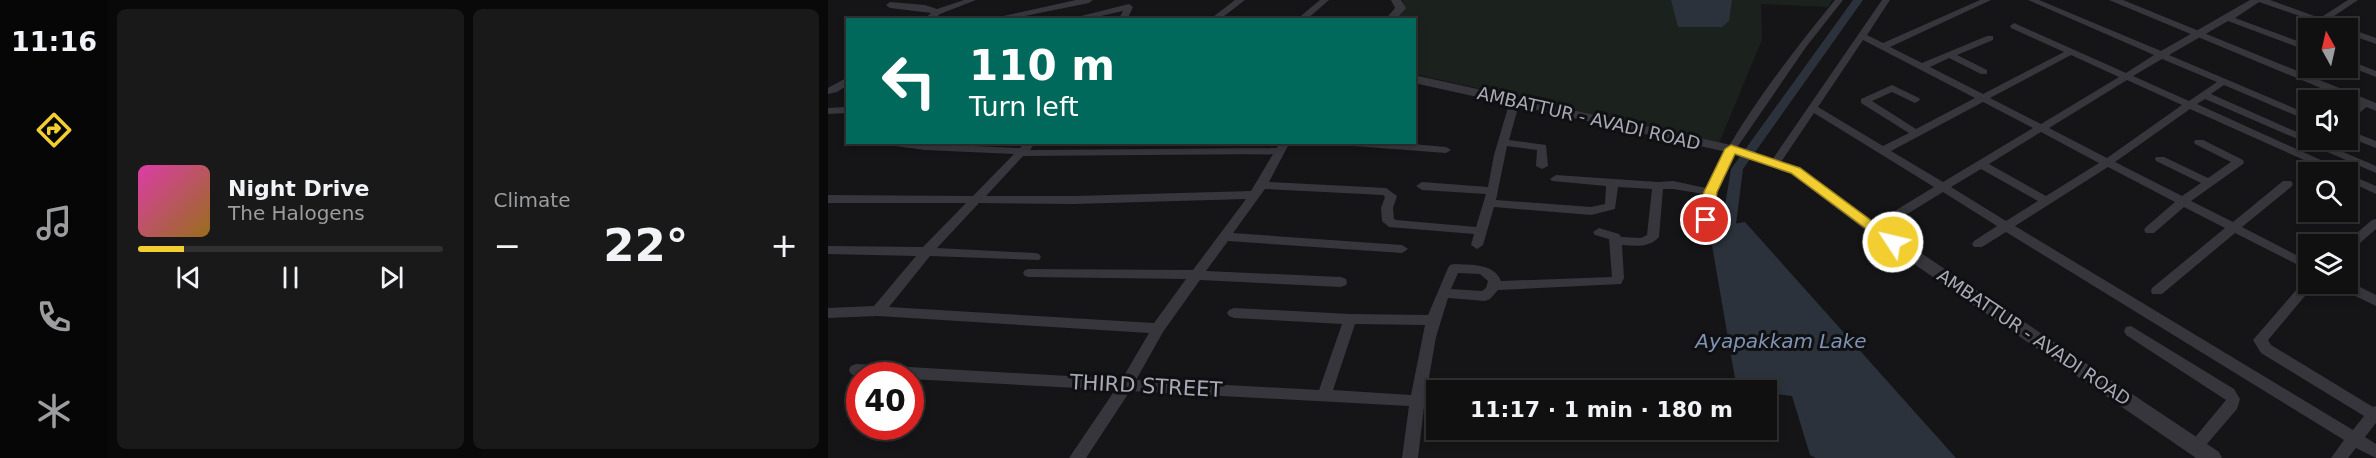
<!DOCTYPE html>
<meta charset="utf-8">
<style>
body{margin:0;font-family:"DejaVu Sans",sans-serif;background:#19191a;color:#f1f3f6;height:100vh;display:flex;flex-direction:column;font-size:22px;white-space:nowrap}
*{box-sizing:border-box;margin:0}
p{font-size:20px;color:#9c9d9f}
.icon{flex:none;width:33px;height:33px;fill:none;stroke:currentColor;stroke-width:2;stroke-linecap:round;stroke-linejoin:round}
.map{position:relative;flex:1;overflow:hidden}
.details{display:flex;flex-direction:column;gap:9px;padding:9px;background:#090909;width:720px}
.details>*{flex:none}
.banner{position:absolute;left:18px;top:18px;width:570px;height:126px;border-radius:0px;box-shadow:0 3px 9px #0003,0 0 0 2px #303031;background:#00695c;color:#fff;overflow:hidden}
.needle{width:39px;rotate:352deg}
.controls{position:absolute;left:1470px;top:18px;display:grid;gap:12px}
.controls a{display:grid;place-items:center;width:60px;height:60px;border-radius:0px;background:#101011;box-shadow:0 3px 9px #0003,0 0 0 2px #303031;font-size:30px}
.speed{position:absolute;left:18px;top:362px;display:flex;gap:12px;font-size:30px;font-weight:700;text-align:center}
.speed>*{display:grid;place-content:center;width:78px;height:78px;border-radius:50%;background:#101011;box-shadow:0 3px 9px #0003,0 0 0 2px #303031;line-height:1}
.speed .limit{border:9px solid #d22;background:#fff;color:#111}
.pin{position:absolute;display:grid;place-items:center;width:51px;height:51px;color:#fff;margin:-26px;border:3px solid #fff;border-radius:50%;box-shadow:0 2px 6px #0007}
.me{position:absolute;width:66px;margin:-33px;rotate:305deg;stroke-linejoin:round;filter:drop-shadow(0 0 4px #0008)}
.turn{display:flex;align-items:center;gap:21px;height:126px;padding:0 24px;font-size:27px}
.turn .icon{width:78px;height:78px;stroke-width:2.5}
.turn b{display:block;font-size:42px;line-height:51px}
.big{font-size:45px;font-weight:800;line-height:1.1}
.details .tile{flex:1;display:flex;flex-direction:column;justify-content:center;gap:9px;min-width:0;padding:0 21px;border-radius:9px;background:#19191a}
.song{display:flex;align-items:center;gap:18px}
.cover{width:72px;height:72px;border-radius:9px;background:linear-gradient(135deg,hsl(320 70% 55%),hsl(40 70% 35%))}
.played{height:6px;border-radius:3px;background:linear-gradient(90deg,#f3ce31 15%,#303031 15%)}
.keys{display:flex;justify-content:space-around;direction:ltr}
.heat{display:flex;justify-content:space-between;align-items:center;font-size:33px;direction:ltr}
.details .tiles{flex:1;display:grid;gap:9px;grid-template-columns:repeat(2,1fr)}
.trip{position:absolute;left:598px;top:380px;width:351px;height:60px;border-radius:0px;background:#101011;box-shadow:0 3px 9px #0003,0 0 0 2px #303031;font-weight:800;line-height:60px;text-align:center}
main{display:flex;flex:1;min-height:0}
.dock{display:flex;flex-direction:column;width:108px;justify-content:space-around;align-items:center;background:#060607;color:#9c9d9f}
.dock .icon{width:42px;height:42px}
.dock .on{color:#f3ce31}
.dock b{font-size:27px;color:#f1f3f6}
.map>svg:first-child{display:block}
</style>
<main>
<nav class="dock">
<b>11:16</b>
<svg class="icon on" aria-label="directions" viewBox="0 0 24 24"><path d="M12 3l9 9-9 9-9-9zM9 14v-3h6M13 9l2 2-2 2"/></svg>
<svg class="icon" aria-label="music" viewBox="0 0 24 24"><path d="M9 18V5l10-2v13"/><circle cx="6" cy="18" r="3"/><circle cx="16" cy="16" r="3"/></svg>
<svg class="icon" aria-label="phone" viewBox="0 0 24 24"><path d="M5 4h4l2 5-3 2q2 4 5 5l2-3 5 2v4C11 20 4 13 5 4z"/></svg>
<svg class="icon" aria-label="climate" viewBox="0 0 24 24"><path d="M12 3v18M4 7l16 10M4 17L20 7"/></svg>
</nav>
<section class="details">
<div class="tiles">
<div class="tile">
<div class="song"><i class="cover"></i><div><b>Night Drive</b><p>The Halogens</p></div></div>
<div class="played"></div>
<div class="keys"><svg class="icon" aria-label="previous" viewBox="0 0 24 24"><path d="M18 5L8 12l10 7zM5 5v14"/></svg><svg class="icon" aria-label="pause" viewBox="0 0 24 24"><path d="M8 5v14M16 5v14"/></svg><svg class="icon" aria-label="next" viewBox="0 0 24 24"><path d="M6 5l10 7-10 7zM19 5v14"/></svg></div>
</div>
<div class="tile"><p>Climate</p>
<div class="heat"><a>−</a><b class="big">22°</b><a>+</a></div>
</div>
</div>
</section>
<div class="map">
<svg width="1548" height="458" viewBox="0 0 1548 458">
<rect width="100%" height="100%" fill="#151517"/>
<!-- green -->
<path fill="#1b221d" d="M575,0h429l-4,7 -67,-3 1,36 -43,103 -304,-69 -1,-54h-17l6,-8z"/>
<!-- water -->
<path fill="#2b323b" d="M843,0h61l-3,21 -7,6h-44z
M917,222l211,236h-140l-6,-3 -18,-59 -25,-3v-3h-30l-28,-162z"/>
<g fill="none" stroke-linecap="round" stroke-linejoin="round">
<!-- canal -->
<path fill="#2b323b" fill-rule="evenodd" d="M1025,0h10l-120,169 -7,55 -7,4 -5,-1 -2,-3 9,-55z"/>
<!-- minor -->
<path fill="#36363c" fill-rule="evenodd" d="M136,0h12l-36,14 -7,6h-10l8,-7 -41,-5 -4,-3 4,-3 35,3 12,4z
M248,0h17l-4,3 -84,17h-20z
M407,0h10l-26,20h-10z
M492,0h9l-23,20h-10z
M1007,0h8l-37,47 -70,102 -20,43 -6,31h-8l-2,-3 4,-26 -31,-5h-10l-4,48c-10,11 -23,9 -37,8l2,33 -3,6 -123,6 -8,9 -5,2 -37,-3 -12,39 -10,58 11,1v12l-13,-1 -6,51h-16l7,-52 -279,-15 -44,67h-17l46,-68 -205,-11v-4l-54,1 -5,-2 -2,-4 2,-4 5,-2 266,15 27,-46 -271,-17 -50,2v-10l46,-2 42,-50 -88,-2v-8l95,1 43,-44h-138v-8l145,1 41,-42 -89,-4 -37,-5 -5,-3 137,6 5,-6h11l-6,8 247,-2 2,-6h11l-21,40 117,6 11,8 -4,12 1,11 2,1 80,7 10,-33 -64,-4 -6,-4 6,-4 66,5 6,-32 16,-54 5,-3 5,3 -11,39 37,5 2,21 -6,3 -6,-3 1,-16 -30,-4 -11,54 95,7 14,-3 1,-18 -54,-5 -2,-2 6,-4 102,7 15,-1 33,7c34,-68 81,-129 129,-188zM445,154l-22,37 -177,5h-88l37,-40zM790,187l34,2 -5,46 -6,3 -20,-1 -2,-3 -20,-6 -6,4 2,3 14,4 3,38 -111,4c-7,-18 -30,-16 -47,-17l-4,1 -2,3 -20,47 -78,-1 -116,-6 -5,2 -2,3 2,3 5,2 108,6 -23,66 -183,-10 27,-48 37,-52 141,7 5,-2 1,-3 -1,-3 -5,-2 -135,-6 22,-30 174,12 6,-4 -6,-4 -169,-12 32,-44 118,6 2,2 -4,11 1,13 7,6 85,7 -3,11 6,4 6,-4 11,-38 97,8 24,-6zM418,199l-53,71 -164,-1 -4,1 -2,3 2,3 4,1 157,2 -32,44 -265,-16 41,-51 109,4 2,-3 -2,-3 -4,-1 -98,-5 42,-45 95,1zM630,273l22,1 8,7 -2,7 -4,3 -31,-2zM527,324l70,1 -14,70 -78,-5z
M1054,0h8l-23,35 16,8 97,-43h11l-101,47 32,16 65,-27h6v4l-36,15 30,15v4h-6l-32,-16 -19,9 53,27 81,-42 -53,-24 -1,-2 4,-3 112,50 28,-18 -126,-55h11l122,51 89,-51h20l50,18 28,-18h10l-30,20 16,6 1,2h-11l-75,-26 -24,16 73,27v6l-80,-30 -59,34 139,59v6l-4,-1 -80,-34 -13,9 97,43v3h7l61,26v7l-171,-74 -8,5 146,66 2,2h-14l-141,-63 -75,53 67,34 19,-13 -45,-22 -1,-2 1,-2h8l44,21 23,-16 -36,-18 -1,-2 1,-2h8l40,20 1,2 -1,2 -52,37 42,21 50,-41h8l2,3 -2,3 -49,40 66,34v9l-73,-37 -73,61h-10l-1,-3 1,-3 73,-60 -41,-21 -30,26h-8l-2,-3 2,-3 29,-25 -67,-35 -93,59 338,204 11,-14 -103,-63 -8,-13 51,-59 4,-1v4h7l-47,56 3,5 102,62 3,-1v17l-11,14 11,7v14l-20,-10 -8,10h-17l13,-18 -338,-208 -24,15h-8l-2,-3 2,-3 23,-15 -54,-34 -65,40h-8l-2,-3 2,-3 64,-39 -120,-74 -35,52h-8l-1,-2zM1035,40l112,58 -59,31 -44,-28 20,-9 23,11 5,-3 -1,-2 -27,-13 -31,14v4l48,30 -26,13 -65,-39zM1243,55l48,22 -78,47 -51,-26zM1334,59l55,23 -28,19 -56,-25zM1299,80l55,25 -75,53 -58,-30zM1155,102l50,26 -90,54 -52,-31zM1213,132l58,31 -53,33 -57,-32zM1153,169l57,32 -32,20 -55,-34z
M301,4l4,3 -6,13h-9l5,-9 -40,9h-18z
M1519,28l4,1 25,9v6l-28,-10z
M1520,60l28,11v6l-28,-11z
M20,77v8l-11,7 -9,2v-6z
M1537,100l4,1v4l-17,14 -4,1v-8z
M18,107l2,6 -20,1v-6z
M1520,130l28,11v7l-28,-11z
M507,142h54l57,5 5,3 -5,3 -106,-8z
M1520,174l28,12v8l-28,-13z
M1548,219v10l-24,21 -4,1v-7h-4l28,-24z
M1520,281l28,14v11l-39,-19 -1,-3h12z
M1303,326l103,63 6,10 -3,10 -37,43 -5,2 -5,-2 -3,-5 39,-47 -100,-65 -2,-4 2,-4z"/>
<!-- tertiary -->
<path fill="#36363c" fill-rule="evenodd" d="M563,0h10l5,8 -10,12h-11l10,-12z
M1281,0h14l253,103v8z
M586,75l317,70 70,23 78,57 340,227 3,6h-26l-327,-225 -78,-59 -64,-22 -313,-69z"/>
</g>
<!-- route -->
<path fill="#f3ce31" stroke="#9e8620" stroke-width="1.5" d="M903,145l69,23 100,74 -2,3h-10l-97,-72 -56,-19 -18,38 -4,28 -2,3h-10l-1,-3 4,-28 21,-43z"/>
<g text-anchor="middle" dominant-baseline="central" stroke-width="6" stroke-linejoin="round" paint-order="stroke">
<!-- street labels -->
<g font-size="18" fill="#a7a9b7" stroke="#101012">
<text transform="translate(761 118) rotate(13)">AMBATTUR - AVADI ROAD</text>
<text transform="translate(1206 337) rotate(34)">AMBATTUR - AVADI ROAD</text>
</g>
<!-- water labels -->
<g font-size="20" font-style="italic" fill="#7e92b2" stroke="#101012">
<text x="953" y="341">Ayapakkam Lake</text>
</g>
<!-- near-street labels -->
<g font-size="21" fill="#a7a9b7" stroke="#101012">
<text transform="translate(318 386) rotate(3)">THIRD STREET</text>
</g>
</g>
</svg>
<div class="controls">
<a><svg class="needle" viewBox="-14 -14 28 28"><path d="M0-13l5 13h-10z" fill="#e53935"/><path d="M0 13l5-13h-10z" fill="#9c9d9f"/></svg></a>
<a><svg class="icon" aria-label="sound" viewBox="0 0 24 24"><path d="M4 9h4l5-4v14l-5-4H4zM17 9q2 3 0 6"/></svg></a>
<a><svg class="icon" aria-label="search" viewBox="0 0 24 24"><circle cx="10" cy="10" r="6"/><path d="M15 15l6 6"/></svg></a>
<a><svg class="icon" aria-label="layers" viewBox="0 0 24 24"><path d="M12 4l9 5-9 5-9-5zM3 14l9 5 9-5"/></svg></a>
</div>
<div class="speed"><div class="limit">40</div></div>
<div class="pin" style="left:878px;top:220px;background:#d93025"><svg class="icon" aria-label="arrive" viewBox="0 0 24 24"><path d="M6 21V4h12l-3 4 3 4H6"/></svg></div>
<svg class="me" style="left:1065px;top:242px" viewBox="-20 -20 40 40"><circle r="17" fill="#f3ce31" stroke="#fff" stroke-width="3"/><path d="M0-11L8 9 0 5-8 9z" fill="#fff"/></svg>
<div class="trip">11:17 · 1 min · 180 m</div>
<div class="banner">
<div class="turn"><svg class="icon" aria-label="left" viewBox="0 0 24 24"><path d="M17 20v-9H6M10 6l-5 5 5 5"/></svg><div><b>110 m</b>Turn left</div></div>
</div>
</div>
</main>
